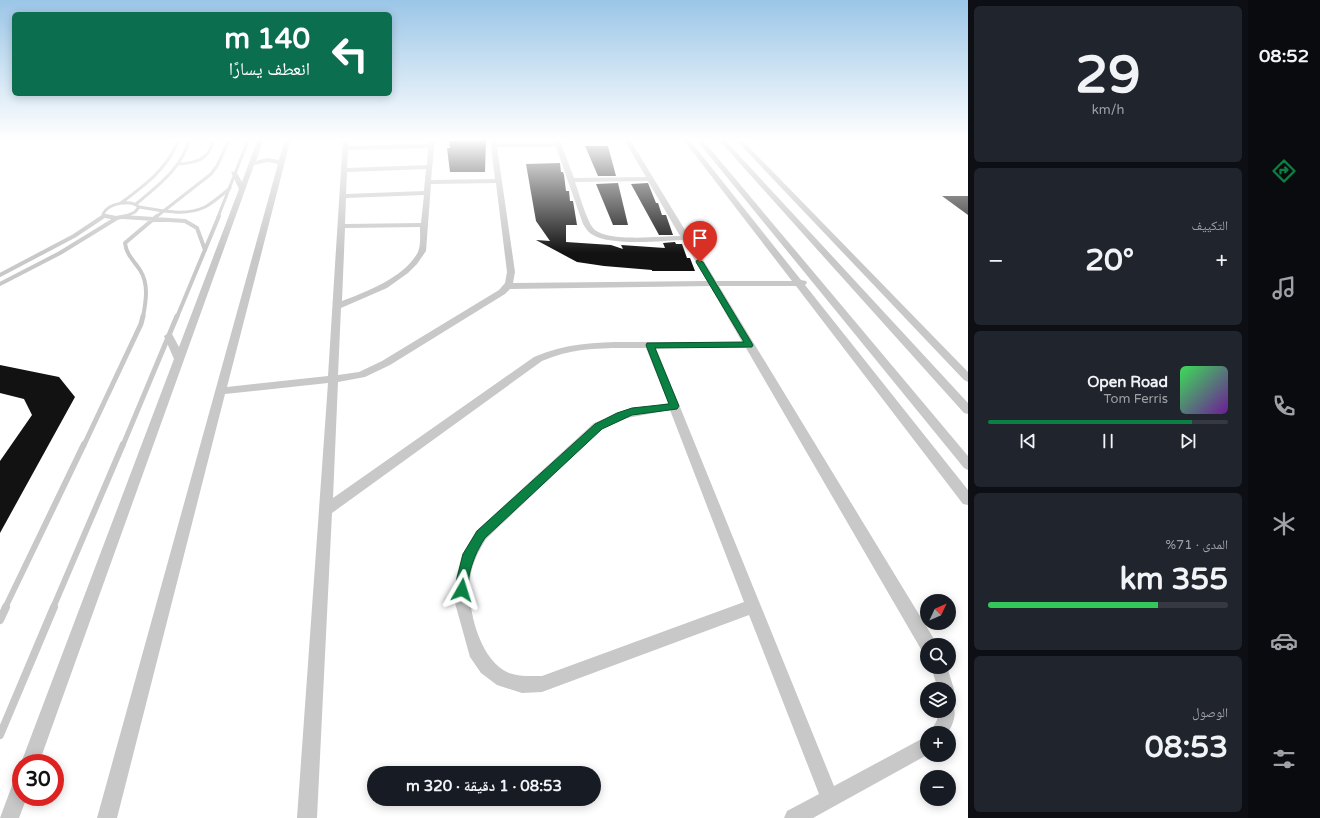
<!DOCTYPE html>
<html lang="ar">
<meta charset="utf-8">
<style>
body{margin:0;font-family:"Varela Round","Noto Naskh Arabic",sans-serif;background:#20242c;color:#f1f3f6;direction:rtl;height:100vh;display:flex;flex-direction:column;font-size:15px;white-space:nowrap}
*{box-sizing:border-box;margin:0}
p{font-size:13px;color:#9ea1a6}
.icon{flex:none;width:22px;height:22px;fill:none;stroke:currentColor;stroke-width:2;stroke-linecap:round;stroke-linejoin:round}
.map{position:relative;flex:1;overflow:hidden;direction:ltr}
.details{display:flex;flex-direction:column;gap:6px;padding:6px;background:#0d0f14;width:280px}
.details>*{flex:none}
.banner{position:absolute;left:12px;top:12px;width:380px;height:84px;border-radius:6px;box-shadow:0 2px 10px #0003;direction:rtl;background:#0b6e4f;color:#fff;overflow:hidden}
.needle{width:26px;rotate:46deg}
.controls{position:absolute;left:920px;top:594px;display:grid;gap:8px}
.controls a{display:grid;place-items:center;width:36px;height:36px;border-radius:50%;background:#171b24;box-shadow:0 2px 10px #0003;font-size:20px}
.speed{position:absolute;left:12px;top:754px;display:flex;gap:8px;font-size:20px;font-weight:700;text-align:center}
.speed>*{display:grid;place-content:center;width:52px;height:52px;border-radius:50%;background:#171b24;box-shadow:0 2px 10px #0003;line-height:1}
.speed .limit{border:6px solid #d22;background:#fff;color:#111}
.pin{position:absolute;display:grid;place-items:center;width:34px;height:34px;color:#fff;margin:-41px -17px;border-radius:50% 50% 50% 0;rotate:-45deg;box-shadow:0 0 4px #0007}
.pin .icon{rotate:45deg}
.me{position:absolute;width:44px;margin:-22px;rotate:6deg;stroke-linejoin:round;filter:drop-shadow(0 0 3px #0008)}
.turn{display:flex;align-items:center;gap:14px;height:84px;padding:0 16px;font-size:18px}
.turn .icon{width:52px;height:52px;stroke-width:2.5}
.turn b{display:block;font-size:28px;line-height:34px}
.big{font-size:30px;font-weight:700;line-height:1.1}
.details .card{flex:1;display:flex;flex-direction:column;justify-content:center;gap:6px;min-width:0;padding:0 14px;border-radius:6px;background:#20242c}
.details .dial{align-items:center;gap:0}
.dial b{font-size:52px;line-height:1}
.song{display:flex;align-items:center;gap:12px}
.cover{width:48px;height:48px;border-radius:6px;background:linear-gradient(135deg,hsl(130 70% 55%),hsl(280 70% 35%))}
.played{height:4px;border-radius:2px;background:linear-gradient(90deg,#0b8043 85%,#363941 85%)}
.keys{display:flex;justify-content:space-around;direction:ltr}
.heat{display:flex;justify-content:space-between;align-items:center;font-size:22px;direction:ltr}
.charge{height:6px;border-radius:3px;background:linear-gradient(90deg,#34c759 71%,#363941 0)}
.trip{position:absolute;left:367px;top:766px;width:234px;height:40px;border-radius:20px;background:#171b24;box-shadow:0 2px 10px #0003;font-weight:700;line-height:40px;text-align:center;direction:rtl}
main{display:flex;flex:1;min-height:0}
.dock{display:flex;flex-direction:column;width:72px;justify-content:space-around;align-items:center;background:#090b0e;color:#9ea1a6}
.dock .icon{width:28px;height:28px}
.dock .selected{color:#0b8043}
.dock b{font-size:18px;color:#f1f3f6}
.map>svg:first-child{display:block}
</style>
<main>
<nav class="dock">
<b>08:52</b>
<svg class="icon selected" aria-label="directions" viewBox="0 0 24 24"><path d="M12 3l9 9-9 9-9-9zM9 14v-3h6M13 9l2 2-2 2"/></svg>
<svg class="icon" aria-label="music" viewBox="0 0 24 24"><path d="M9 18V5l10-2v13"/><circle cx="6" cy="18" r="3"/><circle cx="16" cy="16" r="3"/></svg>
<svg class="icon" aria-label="phone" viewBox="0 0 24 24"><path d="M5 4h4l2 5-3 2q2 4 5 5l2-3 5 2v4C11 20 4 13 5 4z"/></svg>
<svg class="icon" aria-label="climate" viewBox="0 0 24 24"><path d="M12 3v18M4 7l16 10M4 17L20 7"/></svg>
<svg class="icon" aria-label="car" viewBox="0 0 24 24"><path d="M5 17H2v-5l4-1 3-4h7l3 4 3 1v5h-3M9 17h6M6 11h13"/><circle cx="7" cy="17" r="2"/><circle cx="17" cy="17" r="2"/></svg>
<svg class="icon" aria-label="filters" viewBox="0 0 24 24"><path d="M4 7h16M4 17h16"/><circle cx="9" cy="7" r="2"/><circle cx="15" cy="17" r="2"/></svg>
</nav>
<section class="details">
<div class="card dial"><b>29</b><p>km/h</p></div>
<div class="card"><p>التكييف</p>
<div class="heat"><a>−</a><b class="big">20°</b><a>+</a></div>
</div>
<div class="card">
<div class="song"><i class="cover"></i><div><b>Open Road</b><p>Tom Ferris</p></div></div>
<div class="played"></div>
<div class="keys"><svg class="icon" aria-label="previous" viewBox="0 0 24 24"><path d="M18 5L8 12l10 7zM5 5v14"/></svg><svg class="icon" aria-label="pause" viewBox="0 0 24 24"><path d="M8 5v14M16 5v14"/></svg><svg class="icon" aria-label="next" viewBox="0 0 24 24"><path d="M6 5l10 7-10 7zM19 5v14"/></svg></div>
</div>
<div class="card"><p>المدى · 71%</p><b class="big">355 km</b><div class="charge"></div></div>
<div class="card"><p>الوصول</p><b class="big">08:53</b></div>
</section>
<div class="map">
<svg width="968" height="818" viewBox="0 0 968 818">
<rect width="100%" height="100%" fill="#fff"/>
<!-- building -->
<path fill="#121212" d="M486,140l-1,32h-35l-3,-24h3l-1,-7z
M585,146h23l8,30h-18z
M560,163l1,9h2l1,3 2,16h3l1,10h3l4,24h-11v17l45,3 12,4 -2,-4 44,3 -2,-5 12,-1 1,2h6l5,14h3l5,13h-43v-1l-48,-4 -27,-4 -41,-22 14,1 -14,-20 -10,-57z
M618,183l10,42h-15l-17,-41z
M648,183l8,20h2l4,12h4l7,20h-14l-28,-51z
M942,196h26v19z
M0,365l59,12 16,20 -75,136v-72l32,-46 -8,-16 -24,-6z"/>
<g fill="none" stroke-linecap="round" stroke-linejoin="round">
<!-- lane-far4 -->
<path stroke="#c8c8c8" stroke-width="3" d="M178,164c20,-1 32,-5 36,-26
M121,203c24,-18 48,-35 58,-65
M136,204c23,-19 46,-36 54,-66
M139,207c21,3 45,10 66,0 9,-5 17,-12 25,-19
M108,217l-5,-3c5,-11 28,-15 36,-7l-4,5 -11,5
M156,217l55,-43 6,-8 13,-28
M218,217l31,-79"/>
<!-- lane-far3 -->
<path stroke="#c8c8c8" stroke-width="4" d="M106,216l10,2 11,-2
M123,217l62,4 12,7 8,22
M0,275l74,-39 30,-20
M0,284l60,-31 57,-35
M143,317c3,-16 6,-33 -3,-47 -6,-9 -14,-16 -15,-27l32,-27
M177,317l42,-101"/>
<!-- lane-far2 -->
<path stroke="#c8c8c8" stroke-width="5" d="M84,445l57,-121 2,-8
M123,445l54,-129"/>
<!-- lane-far1 -->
<path stroke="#c8c8c8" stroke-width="6" d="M5,608l79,-164
M53,608l70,-164"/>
<!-- lane -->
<path stroke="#c8c8c8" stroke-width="8" d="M0,620l6,-13
M0,735l54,-128"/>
<!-- street -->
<path fill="#c8c8c8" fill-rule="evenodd" d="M258,138h6l-8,23 11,-3 12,2 6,-22h6l-64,249 101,-11 15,-238h6l-1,8 81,-2v-6h6l-4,42 64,-1 -5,-41h6l1,5h58l-2,-5h6l15,40 72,-1 -23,-39h6l87,143h76l-110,-143h6l113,142 5,1 1,2 -2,2 163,205v15l-5,-1 -167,-218h-77l215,353 2,6h-9v7l-5,-1 -176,-303h-90l178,438 93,-50v19l-114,63h-29l3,-7 32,-17 -70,-179 -207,77 -20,1 -25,-8 -16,-12 -11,-16 -15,-54 1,-25 6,-23 14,-24 118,-108 32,-12 42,-8 -22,-55c-36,0 -71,-2 -104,13l-210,152 -15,305h-20l31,-435 -103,11 -108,424h-20l181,-654 -11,-2 -13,3 -215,598h-18l153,-404 -10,-23 5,-3 3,1 7,13 60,-158 -8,-17 5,-1 6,11zM497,147h59l27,77c3,5 6,9 10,11 19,11 68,6 90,5l24,41 -194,2 2,-11zM428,148l-1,17 -80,3 1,-18zM426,169l-2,22 -78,3 1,-22zM648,181l32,55c-19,0 -74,7 -87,-8 -7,-9 -14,-35 -18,-46zM496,183l11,89 -2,11 -6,7 -117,71 -23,11 -21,3 3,-67 46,-20 21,-15 9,-9 9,-13 5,-67zM424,195l-3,28 -76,1 1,-26zM420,227c0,7 1,18 -2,25 -13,25 -52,40 -76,49l3,-73zM710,286l32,56c-31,0 -61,0 -92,0 -40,0 -78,-2 -116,15l-201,141 5,-116 27,-5 25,-12 115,-71 5,-5zM670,410l74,192 -202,74c-12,0 -22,1 -33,-3 -30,-13 -42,-65 -39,-94 2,-15 8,-27 16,-40l116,-110 25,-11z
M695,138h6l267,318v14l-4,-2z
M717,138h6l245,265v11l-4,-1z
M734,138h6l228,234v10l-4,-2z
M931,667h16l7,22 -2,6 -3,1v-7h-11z
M949,703l4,2c4,10 0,19 -5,28h-18l7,-13 1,-9h11z
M21,778v19h6l-8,21h-19l14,-38z"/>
</g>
<!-- sky -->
<linearGradient id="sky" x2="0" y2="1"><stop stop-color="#9bc6e7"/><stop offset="0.55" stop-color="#fff"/><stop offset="1" stop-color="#fff" stop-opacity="0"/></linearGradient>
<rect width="968" height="253" fill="url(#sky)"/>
<!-- route -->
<path fill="#0b8043" stroke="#07532c" d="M697,260l6,2 50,83 -1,2 -97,1 24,58 -2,3 -45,6 -30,14 -117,109c-8,12 -13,24 -16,38 -1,6 0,12 -2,19l-5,1 -4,-1 -2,-5 1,-12 6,-24 14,-23 118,-107 22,-11 15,-5 37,-4 -23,-59 1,-2 97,-1 -48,-80z"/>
</svg>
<div class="controls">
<a><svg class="needle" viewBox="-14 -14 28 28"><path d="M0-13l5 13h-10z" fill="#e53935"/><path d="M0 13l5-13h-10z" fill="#9ea1a6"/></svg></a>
<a><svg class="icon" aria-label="search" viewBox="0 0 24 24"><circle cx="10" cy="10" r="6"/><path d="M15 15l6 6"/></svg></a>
<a><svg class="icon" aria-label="layers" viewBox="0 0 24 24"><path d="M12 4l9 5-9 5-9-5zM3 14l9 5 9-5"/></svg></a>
<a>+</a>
<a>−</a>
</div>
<div class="speed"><div class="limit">30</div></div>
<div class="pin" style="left:700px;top:262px;background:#d93025"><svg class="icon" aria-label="arrive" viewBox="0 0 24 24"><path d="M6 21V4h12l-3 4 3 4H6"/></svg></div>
<svg class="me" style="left:462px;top:590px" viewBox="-20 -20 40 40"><path d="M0-17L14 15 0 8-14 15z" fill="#0b8043" stroke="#fff" stroke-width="4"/></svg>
<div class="trip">08:53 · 1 دقيقة · 320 m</div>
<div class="banner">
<div class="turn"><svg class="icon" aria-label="left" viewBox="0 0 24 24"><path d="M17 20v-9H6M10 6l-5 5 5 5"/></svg><div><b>140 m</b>انعطف يسارًا</div></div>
</div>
</div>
</main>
